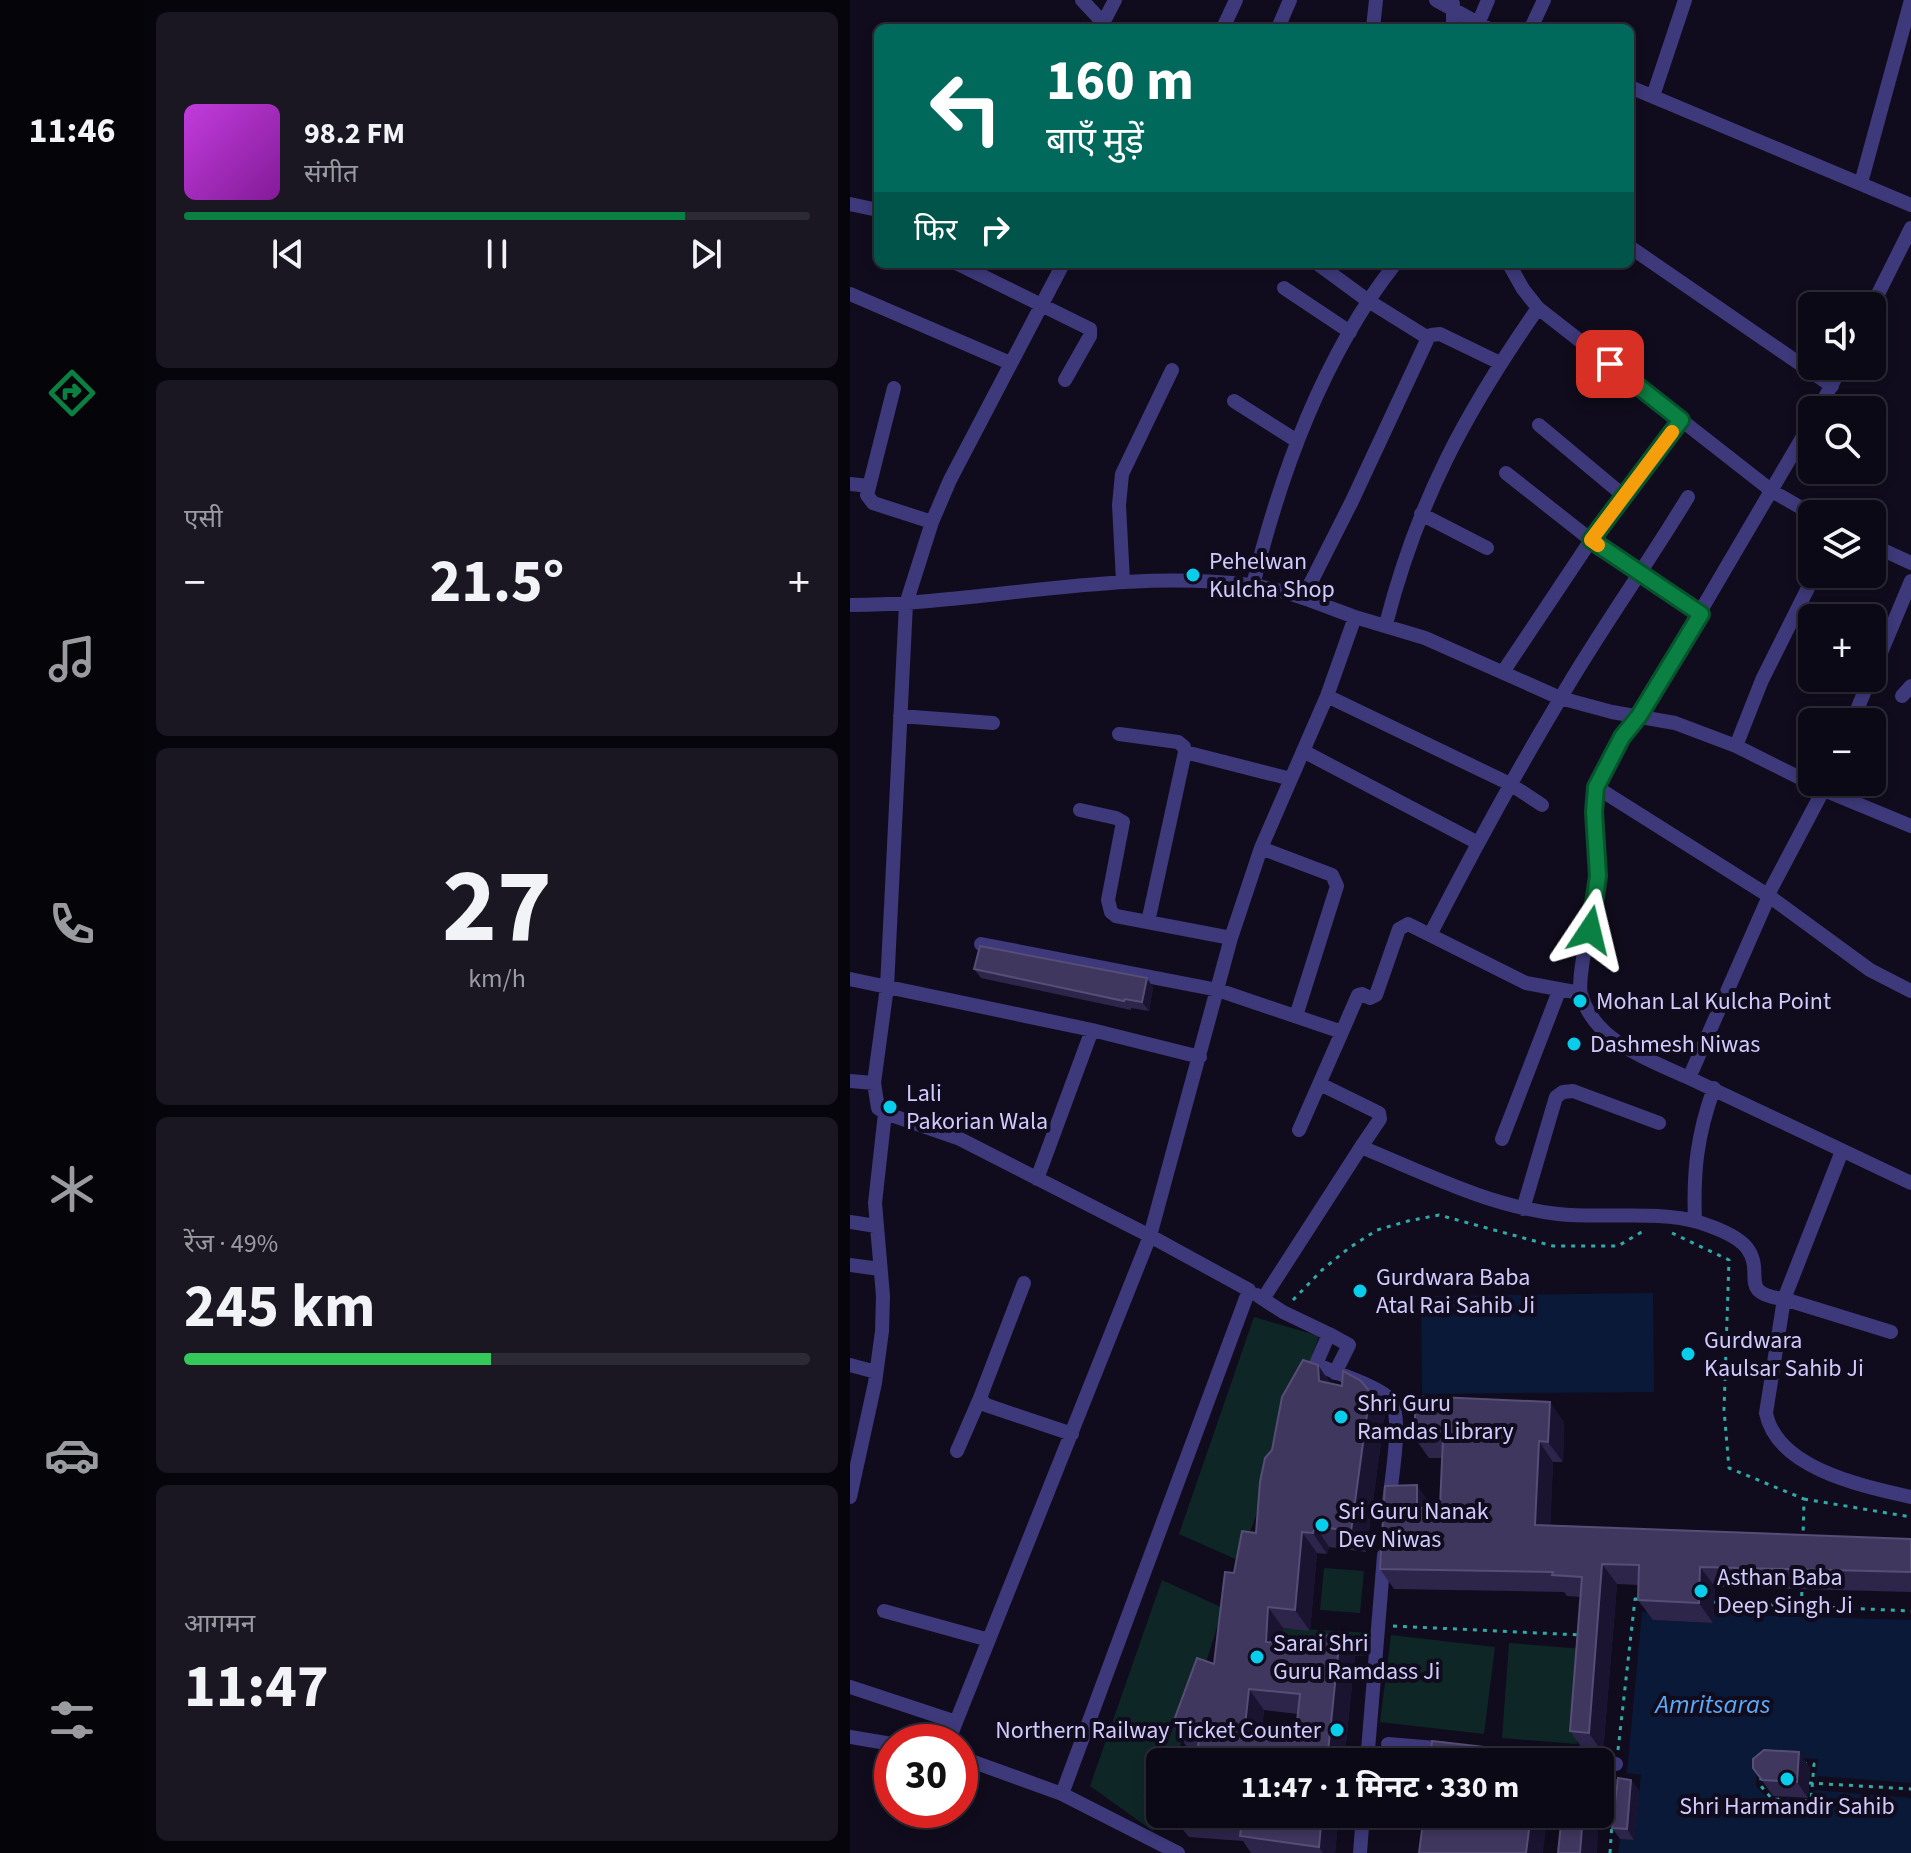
<!DOCTYPE html>
<html lang="hi">
<meta charset="utf-8">
<style>
body{margin:0;font-family:"Source Sans 3","Noto Sans Devanagari",sans-serif;background:#1a1723;color:#f1f3f6;height:100vh;display:flex;flex-direction:column;font-size:30px;white-space:nowrap}
*{box-sizing:border-box;margin:0}
p{font-size:26px;color:#9a9aa1}
.icon{flex:none;width:44px;height:44px;fill:none;stroke:currentColor;stroke-width:2;stroke-linecap:round;stroke-linejoin:round}
.map{position:relative;flex:1;overflow:hidden}
.sheet{display:flex;flex-direction:column;gap:12px;padding:12px;background:#07050c;width:706px}
.sheet>*{flex:none}
.hud{position:absolute;left:24px;top:24px;width:760px;height:244px;border-radius:12px;box-shadow:0 4px 12px #0003,0 0 0 2px #2c2a35;background:#00695c;color:#fff;overflow:hidden}
.tools{position:absolute;left:948px;top:292px;display:grid;gap:16px}
.tools a{display:grid;place-items:center;width:88px;height:88px;border-radius:12px;background:#0c0916;box-shadow:0 4px 12px #0003,0 0 0 2px #2c2a35;font-size:40px}
.speed{position:absolute;left:24px;top:1724px;display:flex;gap:16px;font-size:40px;font-weight:700;text-align:center}
.speed>*{display:grid;place-content:center;width:104px;height:104px;border-radius:50%;background:#0c0916;box-shadow:0 4px 12px #0003,0 0 0 2px #2c2a35;line-height:1}
.speed .limit{border:12px solid #d22;background:#fff;color:#111}
.pin{position:absolute;display:grid;place-items:center;width:68px;height:68px;color:#fff;margin:-34px;border-radius:16px;box-shadow:0 4px 12px #0006}
.me{position:absolute;width:88px;margin:-44px;rotate:10deg;stroke-linejoin:round;filter:drop-shadow(0 0 6px #0008)}
.turn{display:flex;align-items:center;gap:28px;height:168px;padding:0 40px;font-size:36px}
.turn .icon{width:104px;height:104px;stroke-width:2.5}
.turn b{display:block;font-size:56px;line-height:68px}
.then{display:flex;align-items:center;height:76px;padding:0 40px;background:#0003;gap:16px;font-size:30px}
.big{font-size:60px;font-weight:700;line-height:1.1}
.sheet .tile{flex:1;display:flex;flex-direction:column;justify-content:center;gap:12px;min-width:0;padding:0 28px;border-radius:12px;background:#1a1723}
.sheet .dial{align-items:center;gap:0}
.dial b{font-size:104px;line-height:1}
.song{display:flex;align-items:center;gap:24px}
.cover{width:96px;height:96px;border-radius:12px;background:linear-gradient(135deg,hsl(290 70% 55%),hsl(290 70% 35%))}
.played{height:8px;border-radius:4px;background:linear-gradient(90deg,#0b8043 80%,#2c2a35 80%)}
.keys{display:flex;justify-content:space-around;direction:ltr}
.heat{display:flex;justify-content:space-between;align-items:center;font-size:44px;direction:ltr}
.charge{height:12px;border-radius:6px;background:linear-gradient(90deg,#34c759 49%,#2c2a35 0)}
.trip{position:absolute;left:296px;top:1748px;width:468px;height:80px;border-radius:12px;background:#0c0916;box-shadow:0 4px 12px #0003,0 0 0 2px #2c2a35;font-weight:700;line-height:80px;text-align:center}
main{display:flex;flex:1;min-height:0}
.tab-bar{display:flex;flex-direction:column;width:144px;justify-content:space-around;align-items:center;background:#050409;color:#9a9aa1}
.tab-bar .icon{width:56px;height:56px}
.tab-bar .selected{color:#0b8043}
.tab-bar b{font-size:36px;color:#f1f3f6}
.map>svg:first-child{display:block}
</style>
<main>
<nav class="tab-bar">
<b>11:46</b>
<svg class="icon selected" aria-label="directions" viewBox="0 0 24 24"><path d="M12 3l9 9-9 9-9-9zM9 14v-3h6M13 9l2 2-2 2"/></svg>
<svg class="icon" aria-label="music" viewBox="0 0 24 24"><path d="M9 18V5l10-2v13"/><circle cx="6" cy="18" r="3"/><circle cx="16" cy="16" r="3"/></svg>
<svg class="icon" aria-label="phone" viewBox="0 0 24 24"><path d="M5 4h4l2 5-3 2q2 4 5 5l2-3 5 2v4C11 20 4 13 5 4z"/></svg>
<svg class="icon" aria-label="climate" viewBox="0 0 24 24"><path d="M12 3v18M4 7l16 10M4 17L20 7"/></svg>
<svg class="icon" aria-label="car" viewBox="0 0 24 24"><path d="M5 17H2v-5l4-1 3-4h7l3 4 3 1v5h-3M9 17h6M6 11h13"/><circle cx="7" cy="17" r="2"/><circle cx="17" cy="17" r="2"/></svg>
<svg class="icon" aria-label="filters" viewBox="0 0 24 24"><path d="M4 7h16M4 17h16"/><circle cx="9" cy="7" r="2"/><circle cx="15" cy="17" r="2"/></svg>
</nav>
<section class="sheet">
<div class="tile">
<div class="song"><i class="cover"></i><div><b>98.2 FM</b><p>संगीत</p></div></div>
<div class="played"></div>
<div class="keys"><svg class="icon" aria-label="previous" viewBox="0 0 24 24"><path d="M18 5L8 12l10 7zM5 5v14"/></svg><svg class="icon" aria-label="pause" viewBox="0 0 24 24"><path d="M8 5v14M16 5v14"/></svg><svg class="icon" aria-label="next" viewBox="0 0 24 24"><path d="M6 5l10 7-10 7zM19 5v14"/></svg></div>
</div>
<div class="tile"><p>एसी</p>
<div class="heat"><a>−</a><b class="big">21.5°</b><a>+</a></div>
</div>
<div class="tile dial"><b>27</b><p>km/h</p></div>
<div class="tile"><p>रेंज · 49%</p><b class="big">245 km</b><div class="charge"></div></div>
<div class="tile"><p>आगमन</p><b class="big">11:47</b></div>
</section>
<div class="map">
<svg width="1061" height="1853" viewBox="0 0 1061 1853">
<rect width="100%" height="100%" fill="#100c1d"/>
<!-- green -->
<path fill="#0f2626" d="M404,1317l65,19 -79,225 -61,-27z
M474,1568l40,3 -4,42 -40,-3z
M312,1580l61,28 -48,154h-15v46l-7,23 -63,-45z
M433,1628l91,5 -2,22 -91,5z
M541,1635l104,12 -11,87 -104,-12z
M659,1643l75,6 -7,95 -75,-6z"/>
<!-- water -->
<path fill="#0a1938" fill-rule="evenodd" d="M803,1293l1,99 -232,2 -1,-98z
M792,1612l11,1v7l59,3 1,-9 198,6v233h-293l2,-14 14,1 7,-65 -14,-2zM922,1757l46,2 -5,44 -43,-2 -14,-15 1,-16z"/>
<!-- pier -->
<path fill="#100c1d" d="M967,1776l94,7v15l-96,-8z"/>
<g fill="none" stroke-linecap="round" stroke-linejoin="round">
<!-- path -->
<path stroke="#31aaa7" stroke-width="3" stroke-dasharray="4 6" stroke-linecap="butt" d="M822,1233l57,27 -5,150 5,58 75,31 -1,38
M443,1300l29,-30 27,-22 28,-18 31,-9 31,-6 114,31h65l27,-16
M954,1499l107,18
M861,1602l200,9
M951,1606l1,-16
M543,1626l188,9
M768,1750l17,-151h4
M923,1762l41,2 -3,37 -39,-2 -11,-13v-13z
M959,1783l102,6
M760,1853l5,-76"/>
<!-- minor -->
<path stroke="#3d397a" stroke-width="14" d="M232,0l26,28
M586,0l51,28
M603,4v24
M253,23l12,-23
M628,24l10,-24
M373,28l13,-28
M428,28l12,-28
M523,28l3,-28
M681,28l13,-28
M780,87l281,118
M803,96l32,-96
M1011,183l50,-183
M0,204l28,6
M780,247l202,139
M108,264l132,65v7l-25,44
M468,264l49,36 61,38 3,-3 9,-1 60,29
M434,288l66,44
M0,294l160,69
M1022,306l39,-78
M688,308l234,183 40,23
M44,388l-27,107 6,8 59,19
M384,401l63,40
M968,410l24,-44
M962,421l-173,295 -17,21 -26,50 173,109 101,74 41,21
M689,425l85,71
M656,473l85,67 90,-120
M0,484l19,2
M571,514l66,34
M1022,545l39,18
M273,581l-4,-76 3,-31 50,-104
M403,585c28,-113 70,-229 142,-321
M453,598l49,-97 76,-163
M0,605c133,-1 267,-37 400,-20 36,4 71,20 105,32
M536,624c32,-124 79,-211 152,-316l-15,-19 -14,-25
M653,672l88,-132 110,74
M1022,674l39,-93
M477,696l183,88 32,21
M1052,696l9,-10
M50,716l93,7
M1002,722l18,-44
M269,734l59,8 6,5 1,5
M886,746l26,-66 53,-106
M453,751l175,92
M977,783l-57,108 -1,5 -80,182 222,105
M746,787c-3,33 5,66 1,98 -3,24 -21,91 -16,109 13,48 69,66 108,84
M230,810l36,8 7,4 -15,78 3,12 5,4 115,22
M411,848l71,27 5,11 -41,130
M298,922l37,-170 106,27
M580,935c41,-80 84,-159 130,-236 40,-69 87,-134 128,-202
M131,944l237,46 124,42 -43,98
M0,979l242,51 108,27
M492,1032l16,-37 4,-1 8,4 6,-3 23,-66 9,-5 118,59 54,10
M0,1081l24,2 4,25 7,5 75,26 190,97 99,54 -187,504 -102,-37
M24,1083l13,-96 19,-383 26,-82 18,-42 113,-216
M470,1084l59,29 1,6 -19,28
M652,1139l57,-148
M992,1151l-58,148 107,33
M187,1179l55,-149
M673,1209l33,-112 7,-5 10,-1 86,32
M845,1221c-2,-49 2,-86 19,-133
M0,1222l26,4
M0,1265l30,4
M174,1283l-44,115 6,7 86,29
M407,1295l26,17 46,22 -13,30c18,9 60,21 73,34 15,15 2,82 0,105
M413,1299l98,-152c64,26 127,59 197,67 43,5 100,-4 140,8 16,5 39,13 49,26 19,26 -11,45 37,51l-18,114c11,56 97,73 145,84
M479,1334l20,11 -14,28
M0,1365l26,7
M107,1451l23,-53
M0,1497l25,-114 7,-52 1,-35 -8,-93 10,-90
M34,1611l105,29
M0,1687l106,35
M0,1737l42,7
M98,1742l202,-506 81,-298 30,-90 66,-152 28,-79 70,21 135,60 52,14 63,11 61,23 88,44 87,36
M538,1744l60,5
M674,1756l68,6
M517,1762l17,-207
M751,1763l15,1
M212,1794l116,59
M510,1853l3,-39"/>
</g>
<!-- wall -->
<path fill="#2d254a" fill-rule="evenodd" d="M124,969l173,9 6,10 -4,23 -18,-3v2l-150,-32z
M453,1360l15,5 13,19 11,2 1,-15 18,10 9,11 15,21 -19,139 -37,-5 -2,7 -10,-1 -7,78 -27,-3 -1,15 17,1 1,-7 40,-2 15,21 -11,106h-184v52h179l-4,39h-84l-8,-12 -54,-4 -15,-18 -14,-3 -15,-21 15,-40 35,7 3,-13 -11,-2 -15,-21 25,-68 17,6 11,-92 9,1 8,-42 14,2 4,-51 5,-24 7,-8 10,-53zM414,1710l34,4 -3,27 -34,-4z
M714,1422l-1,40h-10l-3,63 361,14v53l-196,-5 -2,36 -60,-3 -15,-20 1,-15 -22,-1 -14,169 -18,-2 2,1 7,10h-28l18,-11 -14,-20 10,-134 -13,-1 -3,-4 -170,-3 -14,-20 51,-64v3l9,-1 2,-49h-13l-15,-21z
M949,1752l11,16 -2,30 -35,-2 -20,-28z
M789,1790l-5,50 -14,-1 -8,-11z"/>
<!-- shaded-wall -->
<path fill="#1a1430" d="M297,978l6,10 -4,23 -7,-9z
M468,1365l14,21 -13,-5z
M520,1392l15,21 -19,139 -15,-21z
M700,1402l14,20 -1,40 -15,-20z
M689,1441l14,21 -3,83 -15,-20z
M567,1485l14,20v23l-14,-20z
M465,1526l14,21 -2,7 -14,-21z
M452,1532l15,21 -7,78 -15,-21z
M752,1564l15,20 -14,169 -14,-20z
M850,1567l15,20 -2,36 -14,-20z
M418,1607l15,21 -2,35 -15,-21z
M490,1635l15,21 -11,106h-17z
M399,1689l15,21 -6,46 -14,-21z
M737,1752l7,10h-8z
M949,1752l11,16 -2,30 -11,-16z
M688,1753l6,9h-7z
M750,1771l2,2 -2,27z
M781,1780l8,10 -5,50 -7,-11z
M472,1814h17l-4,39h-12l-4,-6z
M681,1814h17l-5,39h-17z
M733,1814h16l-2,39h-17z"/>
<!-- building -->
<path fill="#3f375e" stroke="#564e77" stroke-width="2" fill-rule="evenodd" d="M130,946l167,32 -5,24 -17,-3 -1,2 -150,-32z
M453,1360l15,5 1,16 23,5 1,-15 18,10 9,11 -19,139 -36,-5 -2,7 -11,-1 -7,78 -27,-3 -2,35 33,2 1,-7 40,-2 -13,127h-167v36l-15,-3 15,-40 35,7 6,-32 -29,-4 25,-68 17,6 11,-92 9,1 8,-42 14,2 4,-51 5,-24 7,-8 10,-53zM399,1689l51,5 -5,47 -51,-6z
M566,1396l134,6 -2,40 -9,-1 -4,84 376,14v33l-211,-5 -1,36 -61,-3 1,-35 -37,-1 -13,169 -19,-2 12,-154 -30,-2 1,-3 -173,-3 5,-83 32,-1v23l23,-1 3,-69 -29,-1z
M582,1741l106,12 -1,9h-107z
M718,1750h13l6,2 -1,10h-20z
M914,1750l35,2 -2,30 -35,-2 -9,-12v-9z
M768,1778l13,2 -4,49 -15,-1z
M324,1814h148l-3,33 -79,-11 2,-15 -68,-5z
M574,1814h107l-5,39h-107z
M712,1814h21l-3,39h-22z"/>
<g fill="none" stroke-linecap="round" stroke-linejoin="round">
<!-- route casing -->
<g stroke="#07532c" stroke-width="20">
<path id="route" d="M740,930l8,-54 -4,-64 2,-25 26,-50 17,-21 62,-102 -110,-74 90,-120 -71,-56"/>
</g>
<!-- route -->
<use href="#route" stroke="#0b8043" stroke-width="14"/>
<!-- slow -->
<path stroke="#f59e0b" stroke-width="14" d="M748,545l-7,-5 81,-108"/>
</g>
<!-- markers -->
<g fill="#08cdeb" stroke="#100c1d" stroke-width="3">
<circle cx="343" cy="575" r="8"/>
<circle cx="730" cy="1001" r="8"/>
<circle cx="724" cy="1044" r="8"/>
<circle cx="40" cy="1107" r="8"/>
<circle cx="510" cy="1291" r="8"/>
<circle cx="838" cy="1354" r="8"/>
<circle cx="491" cy="1417" r="8"/>
<circle cx="472" cy="1525" r="8"/>
<circle cx="851" cy="1591" r="8"/>
<circle cx="407" cy="1657" r="8"/>
<circle cx="487" cy="1730" r="8"/>
<circle cx="937" cy="1779" r="8"/>
</g>
<g text-anchor="middle" dominant-baseline="central" stroke-width="8" stroke-linejoin="round" paint-order="stroke">
<!-- poi labels -->
<g font-size="24" fill="#d1cafd" stroke="#100c1d" text-anchor="start">
<text x="359" y="561">Pehelwan<tspan x="359" dy="28">Kulcha Shop</tspan></text>
<text x="746" y="1001">Mohan Lal Kulcha Point</text>
<text x="740" y="1044">Dashmesh Niwas</text>
<text x="56" y="1093">Lali<tspan x="56" dy="28">Pakorian Wala</tspan></text>
<text x="526" y="1277">Gurdwara Baba<tspan x="526" dy="28">Atal Rai Sahib Ji</tspan></text>
<text x="854" y="1340">Gurdwara<tspan x="854" dy="28">Kaulsar Sahib Ji</tspan></text>
<text x="507" y="1403">Shri Guru<tspan x="507" dy="28">Ramdas Library</tspan></text>
<text x="488" y="1511">Sri Guru Nanak<tspan x="488" dy="28">Dev Niwas</tspan></text>
<text x="867" y="1577">Asthan Baba<tspan x="867" dy="28">Deep Singh Ji</tspan></text>
<text x="423" y="1643">Sarai Shri<tspan x="423" dy="28">Guru Ramdass Ji</tspan></text>
<text x="471" y="1730" text-anchor="end">Northern Railway Ticket Counter</text>
<text x="937" y="1806" text-anchor="middle">Shri Harmandir Sahib</text>
</g>
<!-- water labels -->
<g font-size="26" font-style="italic" fill="#5babf9" stroke="#100c1d">
<text x="863" y="1704">Amritsaras</text>
</g>
</g>
</svg>
<div class="tools">
<a><svg class="icon" aria-label="sound" viewBox="0 0 24 24"><path d="M4 9h4l5-4v14l-5-4H4zM17 9q2 3 0 6"/></svg></a>
<a><svg class="icon" aria-label="search" viewBox="0 0 24 24"><circle cx="10" cy="10" r="6"/><path d="M15 15l6 6"/></svg></a>
<a><svg class="icon" aria-label="layers" viewBox="0 0 24 24"><path d="M12 4l9 5-9 5-9-5zM3 14l9 5 9-5"/></svg></a>
<a>+</a>
<a>−</a>
</div>
<div class="speed"><div class="limit">30</div></div>
<div class="pin" style="left:760px;top:364px;background:#d93025"><svg class="icon" aria-label="arrive" viewBox="0 0 24 24"><path d="M6 21V4h12l-3 4 3 4H6"/></svg></div>
<svg class="me" style="left:740px;top:930px" viewBox="-20 -20 40 40"><path d="M0-17L14 15 0 8-14 15z" fill="#0b8043" stroke="#fff" stroke-width="4"/></svg>
<div class="trip">11:47 · 1 मिनट · 330 m</div>
<div class="hud">
<div class="turn"><svg class="icon" aria-label="left" viewBox="0 0 24 24"><path d="M17 20v-9H6M10 6l-5 5 5 5"/></svg><div><b>160 m</b>बाएँ मुड़ें</div></div>
<div class="then">फिर<svg class="icon" aria-label="right" viewBox="0 0 24 24"><path d="M7 20v-9h11M14 6l5 5-5 5"/></svg></div>
</div>
</div>
</main>
